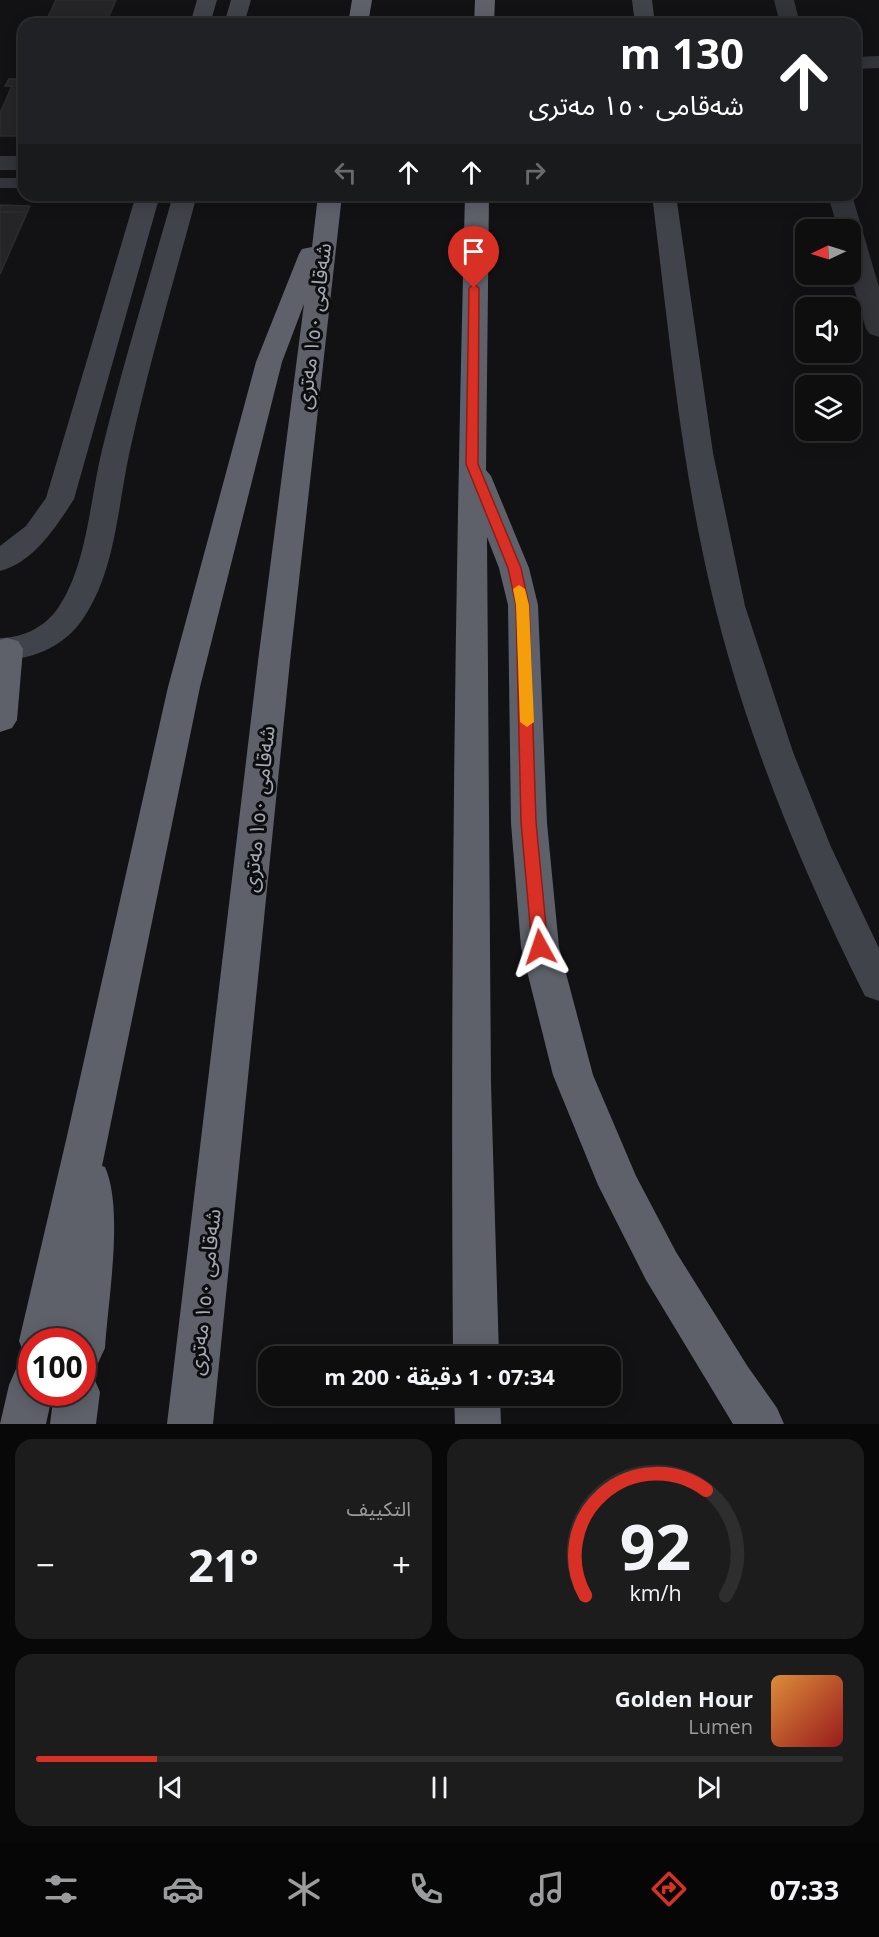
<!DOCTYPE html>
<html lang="ar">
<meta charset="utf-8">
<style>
body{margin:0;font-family:"Open Sans","Noto Sans Arabic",sans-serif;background:#1c1c1d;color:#f1f3f6;direction:rtl;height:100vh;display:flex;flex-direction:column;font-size:22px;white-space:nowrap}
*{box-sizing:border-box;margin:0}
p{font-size:20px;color:#9b9c9e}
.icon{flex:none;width:33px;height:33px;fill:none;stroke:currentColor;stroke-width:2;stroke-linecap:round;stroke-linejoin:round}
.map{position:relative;height:1424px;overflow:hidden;direction:ltr}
.drawer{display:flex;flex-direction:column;gap:15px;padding:15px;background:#080808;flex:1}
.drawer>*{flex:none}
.guide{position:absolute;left:18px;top:18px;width:843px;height:183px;border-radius:18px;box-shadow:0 3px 15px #0003,0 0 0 2px #2e2e2f;direction:rtl;background:#202124;color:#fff;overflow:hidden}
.needle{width:39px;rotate:266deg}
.tools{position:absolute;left:795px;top:219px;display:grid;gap:12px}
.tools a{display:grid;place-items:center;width:66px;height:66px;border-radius:12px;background:#0e0e0f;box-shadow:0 3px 15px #0003,0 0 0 2px #2e2e2f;font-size:30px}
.speed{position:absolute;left:18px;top:1328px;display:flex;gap:12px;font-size:30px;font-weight:700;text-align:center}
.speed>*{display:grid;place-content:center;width:78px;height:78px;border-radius:50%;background:#0e0e0f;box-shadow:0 3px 15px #0003,0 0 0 2px #2e2e2f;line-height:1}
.speed .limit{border:9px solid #d22;background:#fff;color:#111}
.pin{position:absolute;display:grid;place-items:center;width:51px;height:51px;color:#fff;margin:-62px -26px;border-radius:50% 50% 50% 0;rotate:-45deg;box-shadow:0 0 6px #0007}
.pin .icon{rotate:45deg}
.me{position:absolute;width:66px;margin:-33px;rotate:355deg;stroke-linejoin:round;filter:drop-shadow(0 0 4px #0008)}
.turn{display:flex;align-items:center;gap:21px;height:126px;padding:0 18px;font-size:27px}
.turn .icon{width:78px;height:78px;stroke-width:2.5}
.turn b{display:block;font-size:42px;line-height:51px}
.lanes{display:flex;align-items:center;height:57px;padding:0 18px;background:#0003;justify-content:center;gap:30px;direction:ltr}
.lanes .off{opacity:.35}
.big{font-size:45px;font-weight:700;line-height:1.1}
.drawer .card{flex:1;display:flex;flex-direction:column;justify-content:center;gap:9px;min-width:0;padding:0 21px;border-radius:18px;background:#1c1c1d}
.drawer .dial{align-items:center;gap:0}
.dial svg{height:156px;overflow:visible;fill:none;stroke:#2e2e2f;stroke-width:7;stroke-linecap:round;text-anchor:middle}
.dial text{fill:#f1f3f6;stroke:none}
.song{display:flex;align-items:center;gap:18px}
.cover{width:72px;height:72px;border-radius:9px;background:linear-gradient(135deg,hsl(30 70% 55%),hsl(0 70% 35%))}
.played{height:6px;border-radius:3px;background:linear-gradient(90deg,#d93025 15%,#2e2e2f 15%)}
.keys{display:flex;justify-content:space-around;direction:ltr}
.heat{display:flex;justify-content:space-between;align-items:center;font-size:33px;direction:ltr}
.drawer .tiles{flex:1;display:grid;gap:15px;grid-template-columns:1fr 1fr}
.card:last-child{grid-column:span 2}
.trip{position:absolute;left:258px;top:1346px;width:363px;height:60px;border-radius:18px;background:#0e0e0f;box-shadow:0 3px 15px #0003,0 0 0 2px #2e2e2f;font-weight:700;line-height:60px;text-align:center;direction:rtl}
.tabs{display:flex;height:96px;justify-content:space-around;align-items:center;background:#060606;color:#9b9c9e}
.tabs .icon{width:42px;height:42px}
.tabs .on{color:#d93025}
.tabs b{font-size:27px;color:#f1f3f6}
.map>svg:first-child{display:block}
</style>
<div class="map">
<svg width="879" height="1424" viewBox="0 0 879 1424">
<rect width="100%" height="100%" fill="#121214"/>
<!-- building -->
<path fill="#252528" stroke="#2c2c30" stroke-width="1.5" d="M56,0h60l-9,21 7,1 -1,2h-74l1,-3h6z
M9,79h15v57h-24v-23l12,-27h-7z
M0,205l30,1 -30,68z
M0,212h27l-27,62z"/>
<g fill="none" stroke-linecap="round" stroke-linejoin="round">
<!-- lane -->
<path fill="#323439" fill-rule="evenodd" d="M0,178h24v10h-24z"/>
<!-- street -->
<path fill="#323439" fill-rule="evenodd" d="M774,0h20l6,24h-20z
M879,56v12l-24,1v-12z
M0,156h24v14h-24z
M828,195h24l27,92v50l-9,-3 -4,-5 -16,-55v-44h-12z"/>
<!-- secondary -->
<path fill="#404349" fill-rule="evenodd" d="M197,0h20l-7,24h-20z
M231,0h20l-7,24h-20z
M632,0h20l3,24h-20z
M136,195h24l-86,304c-18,28 -40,63 -74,72v-25l26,-20 20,-28z
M173,195h24c-23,85 -48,169 -67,255 -13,58 -14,124 -50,173 -19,25 -50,37 -80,37v-22c23,0 45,-11 58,-30 29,-42 32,-109 44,-158 21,-86 47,-170 71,-255z
M652,195h24l37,258 32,153 48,146 38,95 48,101v53l-14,-5c-70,-140 -130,-287 -162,-442 -25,-118 -36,-239 -51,-359z"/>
<!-- highway -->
<path fill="#5e616a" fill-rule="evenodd" d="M352,0h20l-4,24h-20z
M475,0h20l-1,24h-20z
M318,195h24l-52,466 -77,763h-46l91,-763 46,-357 -22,58 -82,325 -98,479 3,1c19,42 3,133 0,181l-7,15 -16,7v-29h-50v18l-7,-3 -6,-15 48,-205 101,-449 88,-325 43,-108 3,-5 10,-2z
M465,195h24l-3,275 5,6 38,92 9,37 9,218 12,124 34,128 43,101 40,76 72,115 29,41 7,16h-51l-87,-144 -48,-95 -45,-110 -32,-128 -10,-124 -3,-218 -9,-37 -12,-31 4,547 8,272h-46c-3,-387 2,-774 12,-1161z
M7,638l11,3 5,8 -6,71 -5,8 -12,4v-92z
M32,1363v29h21l-7,32h-46l9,-39 7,-16z
M82,1372l11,4 7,16 -4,32h-46l4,-32h28z
M454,1395h46l1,29h-46z"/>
</g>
<!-- route -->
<path fill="#d93025" stroke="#8d1f18" stroke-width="1.5" d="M474,284l5,4 -1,176 43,104 8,37 7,217 12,125 -3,5 -5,1 -5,-1 -3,-5 -11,-125 -5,-217 -8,-37 -42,-104 3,-176z"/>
<!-- slow -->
<path fill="#f59e0b" d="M519,585l6,4 4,16 5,117 -7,5 -7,-5 -4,-117 -3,-16z"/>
<g text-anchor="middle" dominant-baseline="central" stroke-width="6" stroke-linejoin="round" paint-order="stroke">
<!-- street labels -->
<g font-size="21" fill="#a2a8b5" stroke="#0d0d0e">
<text transform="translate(313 326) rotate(-83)">شەقامی ١٥٠ مەتری</text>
<text transform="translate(258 809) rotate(-84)">شەقامی ١٥٠ مەتری</text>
<text transform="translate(204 1292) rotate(-84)">شەقامی ١٥٠ مەتری</text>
</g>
</g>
</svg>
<div class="tools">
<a><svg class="needle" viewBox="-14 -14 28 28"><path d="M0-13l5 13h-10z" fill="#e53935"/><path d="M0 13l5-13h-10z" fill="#9b9c9e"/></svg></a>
<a><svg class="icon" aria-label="sound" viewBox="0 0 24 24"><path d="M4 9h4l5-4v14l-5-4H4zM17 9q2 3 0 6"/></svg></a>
<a><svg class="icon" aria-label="layers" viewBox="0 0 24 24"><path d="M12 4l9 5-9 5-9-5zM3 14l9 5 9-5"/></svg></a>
</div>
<div class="speed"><div class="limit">100</div></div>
<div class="pin" style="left:474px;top:288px;background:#d93025"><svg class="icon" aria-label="arrive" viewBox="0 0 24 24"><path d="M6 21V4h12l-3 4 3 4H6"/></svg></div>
<svg class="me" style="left:540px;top:947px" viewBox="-20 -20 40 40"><path d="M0-17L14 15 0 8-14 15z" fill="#d93025" stroke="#fff" stroke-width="4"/></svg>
<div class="trip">07:34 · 1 دقيقة · 200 m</div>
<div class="guide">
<div class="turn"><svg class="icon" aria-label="ahead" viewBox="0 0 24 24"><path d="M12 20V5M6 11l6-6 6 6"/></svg><div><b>130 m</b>شەقامی ١٥٠ مەتری</div></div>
<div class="lanes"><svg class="icon off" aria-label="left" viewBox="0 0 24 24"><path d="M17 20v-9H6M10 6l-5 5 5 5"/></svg><svg class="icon" aria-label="ahead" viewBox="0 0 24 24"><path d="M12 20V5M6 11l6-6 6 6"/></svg><svg class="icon" aria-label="ahead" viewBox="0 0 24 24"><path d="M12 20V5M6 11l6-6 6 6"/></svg><svg class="icon off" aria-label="right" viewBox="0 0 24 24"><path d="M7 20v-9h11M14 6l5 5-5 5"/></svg></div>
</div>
</div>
<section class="drawer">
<div class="tiles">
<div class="card dial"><svg viewBox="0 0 100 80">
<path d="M14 69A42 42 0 1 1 86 69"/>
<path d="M14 69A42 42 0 0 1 76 15" stroke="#d93025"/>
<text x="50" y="56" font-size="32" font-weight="700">92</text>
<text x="50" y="72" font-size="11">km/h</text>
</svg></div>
<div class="card"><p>التكييف</p>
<div class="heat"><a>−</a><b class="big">21°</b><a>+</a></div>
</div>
<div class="card">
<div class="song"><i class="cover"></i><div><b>Golden Hour</b><p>Lumen</p></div></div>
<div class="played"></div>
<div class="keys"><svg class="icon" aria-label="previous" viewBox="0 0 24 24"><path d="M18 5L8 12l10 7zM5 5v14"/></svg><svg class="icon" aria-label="pause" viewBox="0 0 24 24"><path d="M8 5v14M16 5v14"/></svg><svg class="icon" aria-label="next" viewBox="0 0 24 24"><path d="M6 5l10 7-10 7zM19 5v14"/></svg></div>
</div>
</div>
</section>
<nav class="tabs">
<b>07:33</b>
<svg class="icon on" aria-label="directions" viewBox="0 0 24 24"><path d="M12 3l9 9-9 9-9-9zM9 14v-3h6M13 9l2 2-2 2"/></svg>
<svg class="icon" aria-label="music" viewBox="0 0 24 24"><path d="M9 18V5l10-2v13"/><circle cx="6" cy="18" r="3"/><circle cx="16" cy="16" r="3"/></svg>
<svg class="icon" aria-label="phone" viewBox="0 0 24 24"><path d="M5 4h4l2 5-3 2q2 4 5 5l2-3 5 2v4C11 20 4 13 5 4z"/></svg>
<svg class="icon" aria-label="climate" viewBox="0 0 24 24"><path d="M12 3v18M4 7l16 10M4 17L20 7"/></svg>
<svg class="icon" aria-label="car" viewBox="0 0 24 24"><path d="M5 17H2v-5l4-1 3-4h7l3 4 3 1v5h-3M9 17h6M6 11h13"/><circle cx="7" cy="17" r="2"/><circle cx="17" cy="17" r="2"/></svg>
<svg class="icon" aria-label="filters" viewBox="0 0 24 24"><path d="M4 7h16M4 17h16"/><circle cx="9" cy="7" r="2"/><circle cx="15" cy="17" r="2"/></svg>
</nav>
